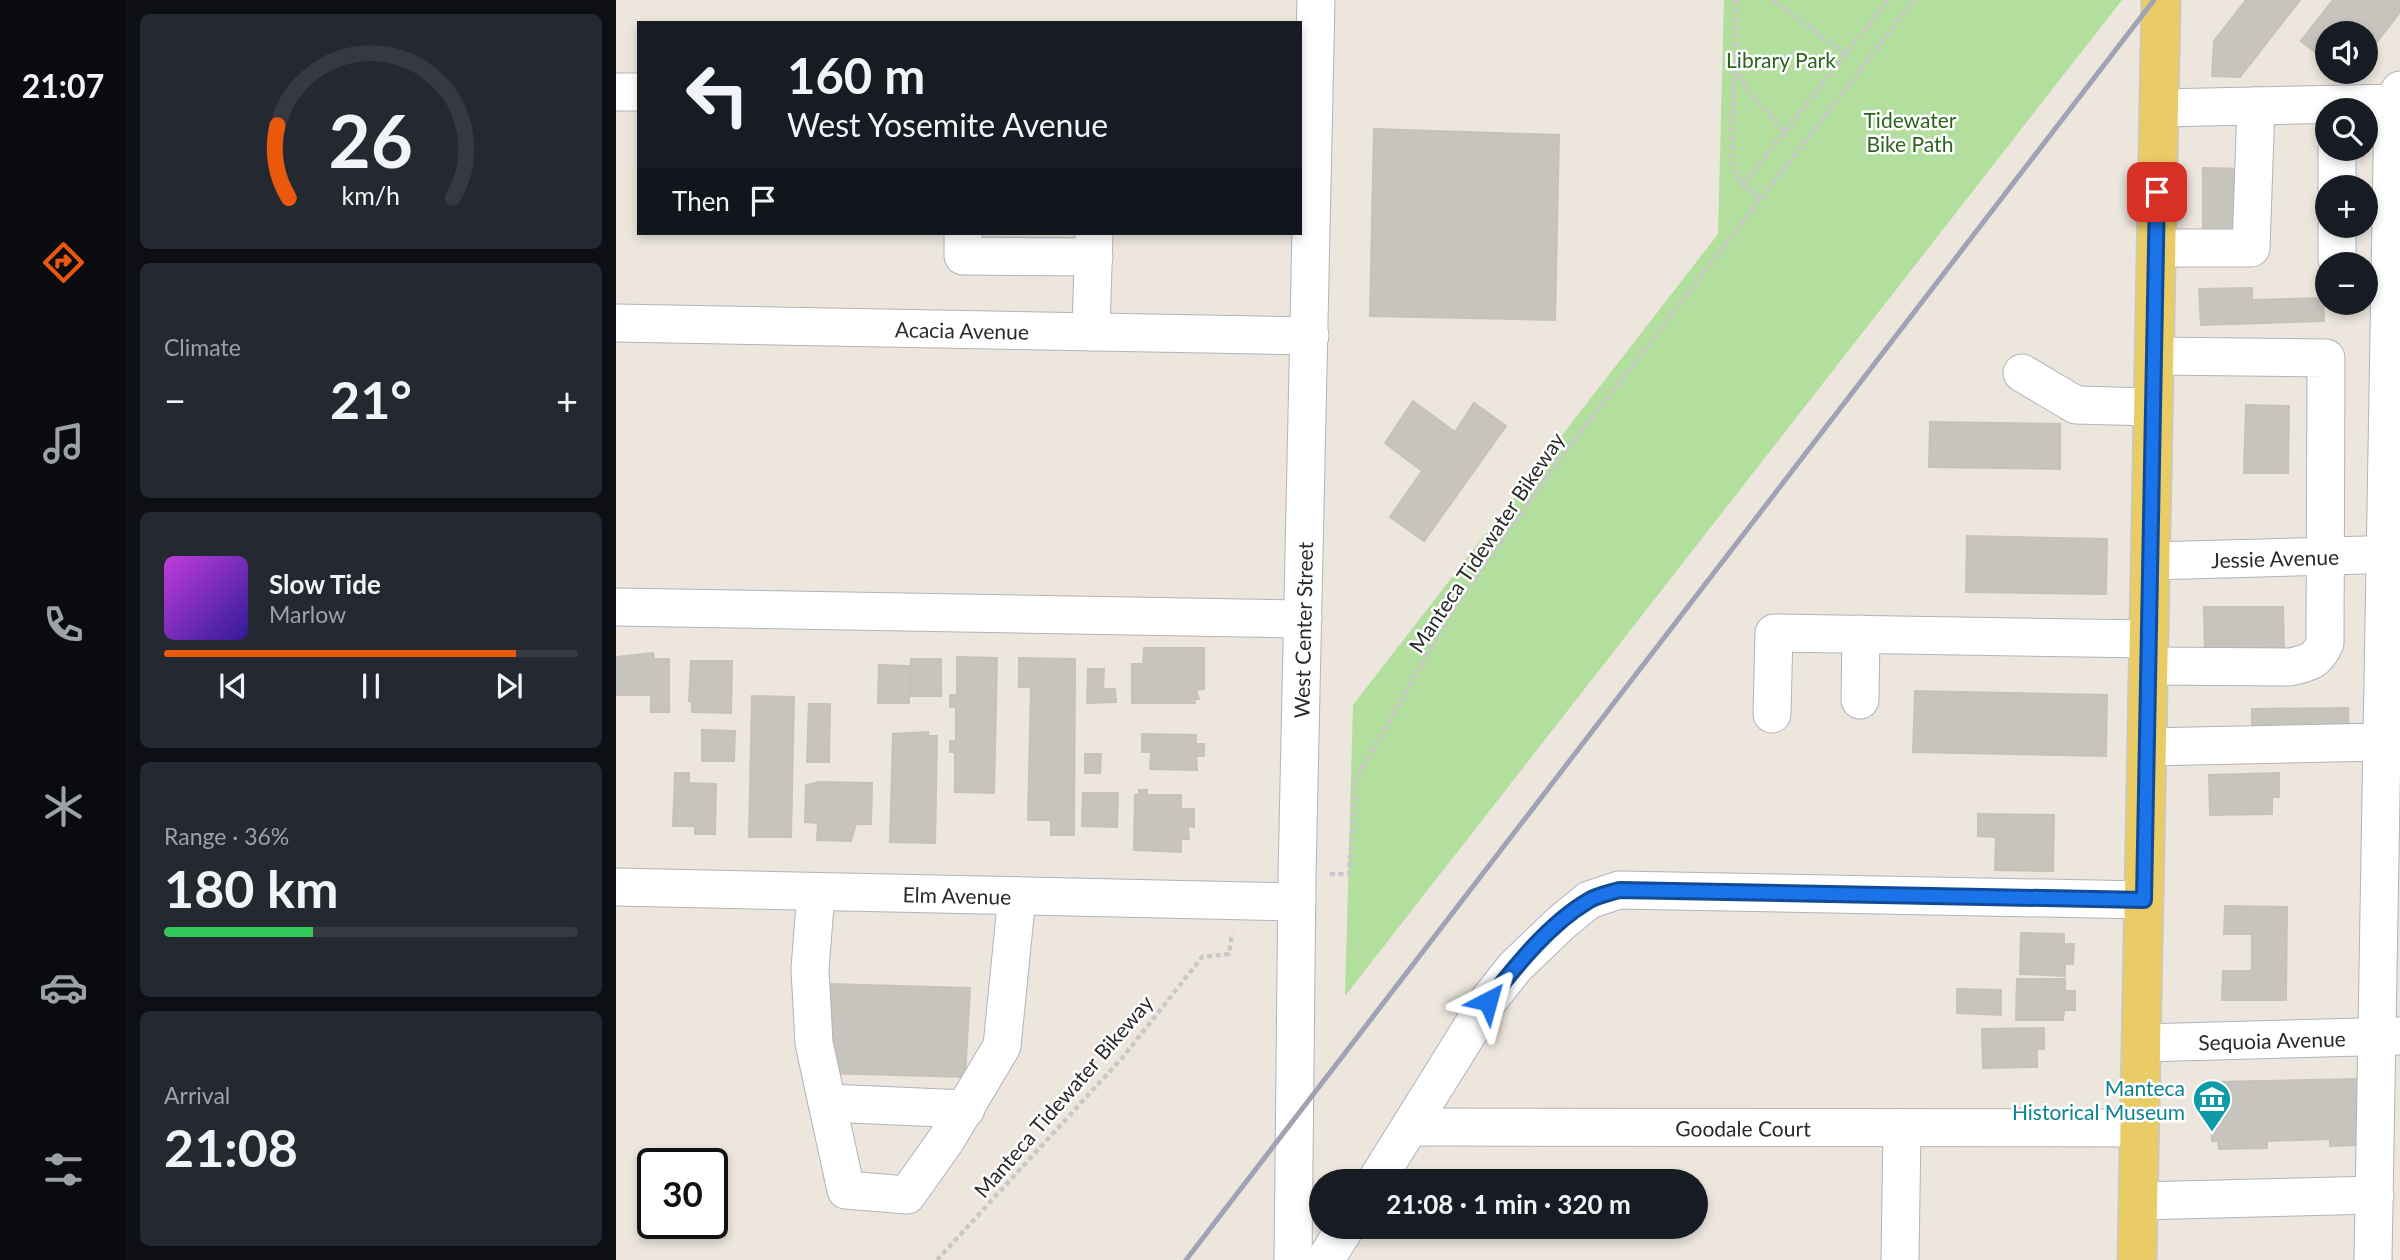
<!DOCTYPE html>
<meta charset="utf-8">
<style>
body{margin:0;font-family:Lato,sans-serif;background:#242831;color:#f1f3f6;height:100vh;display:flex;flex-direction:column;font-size:26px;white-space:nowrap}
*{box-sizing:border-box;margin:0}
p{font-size:23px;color:#9ea1a6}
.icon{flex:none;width:38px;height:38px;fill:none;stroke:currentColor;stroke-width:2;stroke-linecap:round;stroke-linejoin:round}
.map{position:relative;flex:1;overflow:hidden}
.sheet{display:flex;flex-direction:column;gap:14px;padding:14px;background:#0d0f14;width:490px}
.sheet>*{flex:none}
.banner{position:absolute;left:21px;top:21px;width:665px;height:214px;border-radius:0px;box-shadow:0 4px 10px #0003;background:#171b24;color:#f1f3f6;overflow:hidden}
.buttons{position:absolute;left:1699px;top:21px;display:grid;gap:14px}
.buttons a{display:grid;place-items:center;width:63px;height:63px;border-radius:50%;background:#171b24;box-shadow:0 4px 10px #0003;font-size:35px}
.speed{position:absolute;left:21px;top:1148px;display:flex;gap:14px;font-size:35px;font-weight:700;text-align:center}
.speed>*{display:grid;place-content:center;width:91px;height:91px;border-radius:50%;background:#171b24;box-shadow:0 4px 10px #0003;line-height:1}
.speed .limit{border:4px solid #111;border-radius:10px;background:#fff;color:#111}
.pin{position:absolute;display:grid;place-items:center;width:60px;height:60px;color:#fff;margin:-30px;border-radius:14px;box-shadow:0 4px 10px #0006}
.me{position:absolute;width:77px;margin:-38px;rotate:39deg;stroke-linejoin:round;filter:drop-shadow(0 0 5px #0008)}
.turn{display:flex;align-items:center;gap:24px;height:147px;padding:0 35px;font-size:32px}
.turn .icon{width:91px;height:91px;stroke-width:2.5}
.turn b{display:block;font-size:49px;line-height:60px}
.then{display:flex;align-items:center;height:66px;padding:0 35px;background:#0003;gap:14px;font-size:26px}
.big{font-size:52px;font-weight:700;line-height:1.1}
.sheet .widget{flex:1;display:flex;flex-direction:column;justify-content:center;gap:10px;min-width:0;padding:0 24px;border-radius:10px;background:#242831}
.sheet .dial{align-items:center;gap:0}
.dial svg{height:182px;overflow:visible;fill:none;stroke:#363941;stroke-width:7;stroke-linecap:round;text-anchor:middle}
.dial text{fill:#f1f3f6;stroke:none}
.song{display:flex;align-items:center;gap:21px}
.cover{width:84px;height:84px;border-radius:10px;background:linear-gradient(135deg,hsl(290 70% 55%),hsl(250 70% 35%))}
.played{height:7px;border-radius:4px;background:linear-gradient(90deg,#ea580c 85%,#363941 85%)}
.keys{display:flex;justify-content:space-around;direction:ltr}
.heat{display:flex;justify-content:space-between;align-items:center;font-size:38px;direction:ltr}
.charge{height:10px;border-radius:5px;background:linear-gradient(90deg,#34c759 36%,#363941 0)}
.trip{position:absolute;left:693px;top:1169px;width:399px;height:70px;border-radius:35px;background:#171b24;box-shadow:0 4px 10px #0003;font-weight:700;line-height:70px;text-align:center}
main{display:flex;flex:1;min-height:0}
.dock{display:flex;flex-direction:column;width:126px;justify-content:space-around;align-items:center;background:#090b0e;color:#9ea1a6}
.dock .icon{width:49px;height:49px}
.dock .current{color:#ea580c}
.dock b{font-size:32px;color:#f1f3f6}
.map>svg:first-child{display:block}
</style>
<main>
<nav class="dock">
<b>21:07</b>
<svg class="icon current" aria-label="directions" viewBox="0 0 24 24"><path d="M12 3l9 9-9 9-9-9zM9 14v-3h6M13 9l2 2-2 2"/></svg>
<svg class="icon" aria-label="music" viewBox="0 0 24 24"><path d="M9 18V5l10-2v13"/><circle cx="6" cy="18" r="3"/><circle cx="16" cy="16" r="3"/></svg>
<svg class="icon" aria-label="phone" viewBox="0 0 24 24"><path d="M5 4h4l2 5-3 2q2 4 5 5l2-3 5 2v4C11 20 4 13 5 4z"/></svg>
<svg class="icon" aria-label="climate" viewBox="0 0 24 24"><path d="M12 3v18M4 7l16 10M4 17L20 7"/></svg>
<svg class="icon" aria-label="car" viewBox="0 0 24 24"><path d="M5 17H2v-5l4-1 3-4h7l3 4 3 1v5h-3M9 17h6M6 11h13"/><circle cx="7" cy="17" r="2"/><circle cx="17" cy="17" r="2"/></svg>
<svg class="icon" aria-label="filters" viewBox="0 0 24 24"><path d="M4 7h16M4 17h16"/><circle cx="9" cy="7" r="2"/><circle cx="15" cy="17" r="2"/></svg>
</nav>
<section class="sheet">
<div class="widget dial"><svg viewBox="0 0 100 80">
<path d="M14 69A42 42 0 1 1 86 69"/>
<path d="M14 69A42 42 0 0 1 9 37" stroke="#ea580c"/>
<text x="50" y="56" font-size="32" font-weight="700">26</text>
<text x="50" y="72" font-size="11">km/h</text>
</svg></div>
<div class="widget"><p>Climate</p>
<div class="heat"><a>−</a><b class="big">21°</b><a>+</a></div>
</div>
<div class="widget">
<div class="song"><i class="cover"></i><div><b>Slow Tide</b><p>Marlow</p></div></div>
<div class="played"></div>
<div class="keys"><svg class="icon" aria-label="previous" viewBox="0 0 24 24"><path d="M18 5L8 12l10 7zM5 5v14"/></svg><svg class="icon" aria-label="pause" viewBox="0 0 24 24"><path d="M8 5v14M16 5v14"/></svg><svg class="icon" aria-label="next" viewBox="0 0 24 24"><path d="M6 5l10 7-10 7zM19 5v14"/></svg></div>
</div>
<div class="widget"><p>Range · 36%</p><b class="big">180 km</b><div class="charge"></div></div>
<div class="widget"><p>Arrival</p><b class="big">21:08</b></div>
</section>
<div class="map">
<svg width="1784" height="1260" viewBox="0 0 1784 1260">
<rect width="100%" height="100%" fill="#ece6dd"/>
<!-- green -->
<path fill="#b2df9d" d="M1108,0h398l-777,996 8,-291 365,-471z"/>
<!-- building -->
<path fill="#c7c3bd" stroke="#c7c2b7" stroke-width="2" d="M1630,0h54l-60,77 -28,-1 2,-35z
M1717,0h67v12l-34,44v-23h-38v29l-27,-21z
M758,129l185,6 -4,185 -185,-4z
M1587,168l43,1v69l-43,-1z
M1636,288v12l71,-2 1,23 -123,4 -2,-36z
M797,401l42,31 19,-29 32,23 -82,115 -34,-24 32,-46 -37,-28z
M1630,405l43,1 -1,67h-44z
M1314,422l130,2v45l-131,-2z
M1351,536l140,3 -1,55 -140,-2z
M1588,607h79l1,50h-79z
M528,648h60v41l-8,1 3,9h-4v4h-63v-39h11z
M37,653l1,6h15v53h-18v-17h-35v-38z
M341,657l40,1 -3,135 -39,-1v-40h-5v-11h6v-34h-6v-12h7z
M403,658l56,1 -1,176h-23v-15h-23l3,-133h-12z
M295,659h30v37h-30z
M75,661h41l-1,52 -39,-1v-11h-3z
M263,665l30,1v37h-31z
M472,669h16l-1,20h12l1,13 -29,1z
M1299,691l192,4 -1,61 -193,-4z
M136,696l42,1 -3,140h-42z
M193,704h21l-1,58h-22z
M1732,708l1,24 -97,1v-24z
M86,730l33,1 -1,30h-32z
M312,732v4h9l-2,107 -45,-1 3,-108z
M526,734l54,1v9h8v12h-8l1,14 -47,-1 1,-17h-9z
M469,754h16l-1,19h-15z
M59,773h14v10l27,1 -1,50h-20v-8h-22z
M1663,773v24h-7v17l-62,1 -1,-40z
M203,782l53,1 -1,41h-15l-5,17 -34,-1 1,-17 -13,-1 1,-37z
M523,790h8v5h34v14h13v18l-6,-1 1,13h-8v13l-47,-2 1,-55h4z
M467,793h35l-1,34 -35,-1z
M1362,814l76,1 -1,56 -58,-1 1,-33 -18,-1z
M1609,906l62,1 -1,93h-64l1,-29h29v-37h-28z
M1405,933l43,1v10h10l-1,20h-8v12l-45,-2z
M1401,979h48v12h10v19h-11l-1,10h-47z
M212,984l142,4 -5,89 -141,-4z
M1341,989l44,1v25l-44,-2z
M1428,1028v21h-7v18l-54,1 -1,-39z
M1742,1079l1,66 -29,1v-7l-63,2v7l-48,1 -1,-8h-6l-1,-38h-10v-15h14l-1,-6z"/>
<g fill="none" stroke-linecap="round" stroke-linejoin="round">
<!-- minor casing -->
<g stroke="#b1b3bd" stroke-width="39">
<g id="minor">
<path d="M0,92h23"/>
<path d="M1543,108l241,-5"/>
<path d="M1721,149v38"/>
<path d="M1721,226v33"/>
<path d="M347,233v23l131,1"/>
<path d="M1540,248h95l5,-142"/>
<path id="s1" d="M0,323l694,13"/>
<path d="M475,332l3,-99"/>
<path d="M1406,373l54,32 77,2"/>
<path id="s2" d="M1535,561l249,-7"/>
<path d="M0,607l687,12"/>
<path d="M1532,666l142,1c19,-4 27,-6 35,-24l1,-285 -172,-2"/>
<path d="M1244,700l1,-66"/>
<path d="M1156,714l2,-81 375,6"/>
<path d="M1531,747l235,-5"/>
<path id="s3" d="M0,887l681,15"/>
<path d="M200,892l-6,77 4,74 32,147 61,5 39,-55 56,-94 15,-150"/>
<path id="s4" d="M1526,1043l258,-7"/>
<path d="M211,1103l139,6"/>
<path id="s5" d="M795,1127l729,1"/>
<path d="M760,1181l112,-180 27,-34 47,-45 27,-22 30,-10 525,10"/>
<path d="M1522,1201l237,-6"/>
<path id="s6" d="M677,1260l4,-385 19,-875"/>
<path d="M709,1260l21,-33"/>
<path d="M1284,1260l2,-132"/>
<path d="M1757,1260l20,-1156 7,-14"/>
</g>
</g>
<!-- major casing -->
<g stroke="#c8c8c8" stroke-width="41">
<path id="major" d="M1521,1260l24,-1260"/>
</g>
<!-- path -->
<path stroke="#c8c8c8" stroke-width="4.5" stroke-dasharray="5 3.5" stroke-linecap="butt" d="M1120,0l-4,167 11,18 18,14
M1157,0l74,55
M1119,66l14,26 37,41
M1127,185l145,-185
M714,874h19l7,-95 98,-171 103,-145 357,-463
M321,1260l186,-203 79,-100 27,-3 3,-21"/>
<!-- minor -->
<use href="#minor" stroke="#fff" stroke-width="37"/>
<!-- major -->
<use href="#major" stroke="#e9cc65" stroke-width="38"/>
<!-- rail -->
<path stroke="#a0a3b4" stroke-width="5" d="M570,1260l968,-1260"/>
</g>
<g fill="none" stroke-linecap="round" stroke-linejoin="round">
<!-- route casing -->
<g stroke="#114b97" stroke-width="18">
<path id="route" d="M872,1001c28,-35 61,-77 100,-100 9,-6 22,-8 31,-11l525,10 13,-708"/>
</g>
<!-- route -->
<use href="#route" stroke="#1a73e8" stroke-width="12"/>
</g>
<!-- icons -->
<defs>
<g id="museum-pin" transform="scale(2.0125)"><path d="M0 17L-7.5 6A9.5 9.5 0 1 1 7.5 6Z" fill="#0f9aa8" stroke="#fff"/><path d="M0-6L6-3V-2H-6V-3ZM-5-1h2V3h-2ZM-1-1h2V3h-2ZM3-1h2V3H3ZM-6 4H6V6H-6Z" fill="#fff"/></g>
</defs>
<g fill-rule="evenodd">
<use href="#museum-pin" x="1596" y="1099"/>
</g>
<g text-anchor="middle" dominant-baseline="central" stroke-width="5" stroke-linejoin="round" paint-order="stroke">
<!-- park labels -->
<g font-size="21" fill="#2b641e" stroke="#fff">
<text x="1165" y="59">Library Park</text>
<text x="1294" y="119">Tidewater<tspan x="1294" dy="24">Bike Path</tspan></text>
</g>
<!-- street labels -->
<g font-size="21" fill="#2a2a2a" stroke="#fff">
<text stroke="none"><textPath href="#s1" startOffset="346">Acacia Avenue</textPath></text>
<text transform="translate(870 542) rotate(-56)">Manteca Tidewater Bikeway</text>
<text stroke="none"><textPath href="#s2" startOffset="124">Jessie Avenue</textPath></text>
<text stroke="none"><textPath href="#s6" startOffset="630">West Center Street</textPath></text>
<text stroke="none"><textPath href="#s3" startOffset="341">Elm Avenue</textPath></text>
<text stroke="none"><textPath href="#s4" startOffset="130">Sequoia Avenue</textPath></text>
<text transform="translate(447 1096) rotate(-49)">Manteca Tidewater Bikeway</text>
<text stroke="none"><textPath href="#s5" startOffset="332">Goodale Court</textPath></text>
</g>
<!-- culture labels -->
<g font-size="21" fill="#0d838f" stroke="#fff" text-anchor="end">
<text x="1569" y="1087">Manteca<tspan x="1569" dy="24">Historical Museum</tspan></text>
</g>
</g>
</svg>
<div class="buttons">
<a><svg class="icon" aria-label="sound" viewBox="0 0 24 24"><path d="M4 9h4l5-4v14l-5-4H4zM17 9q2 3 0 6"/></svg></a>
<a><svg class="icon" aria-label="search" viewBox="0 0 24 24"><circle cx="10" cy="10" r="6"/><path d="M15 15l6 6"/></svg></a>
<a>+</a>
<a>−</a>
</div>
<div class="speed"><div class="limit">30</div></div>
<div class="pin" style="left:1541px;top:192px;background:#d93025"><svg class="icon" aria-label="arrive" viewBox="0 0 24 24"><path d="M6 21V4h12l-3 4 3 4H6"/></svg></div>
<svg class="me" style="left:872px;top:1001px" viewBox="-20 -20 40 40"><path d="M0-17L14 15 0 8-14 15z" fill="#1a73e8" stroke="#fff" stroke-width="4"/></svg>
<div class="trip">21:08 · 1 min · 320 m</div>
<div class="banner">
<div class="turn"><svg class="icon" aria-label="left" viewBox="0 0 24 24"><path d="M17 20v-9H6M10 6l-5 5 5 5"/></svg><div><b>160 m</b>West Yosemite Avenue</div></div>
<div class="then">Then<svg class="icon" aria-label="arrive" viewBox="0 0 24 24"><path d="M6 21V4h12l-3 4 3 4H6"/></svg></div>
</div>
</div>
</main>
